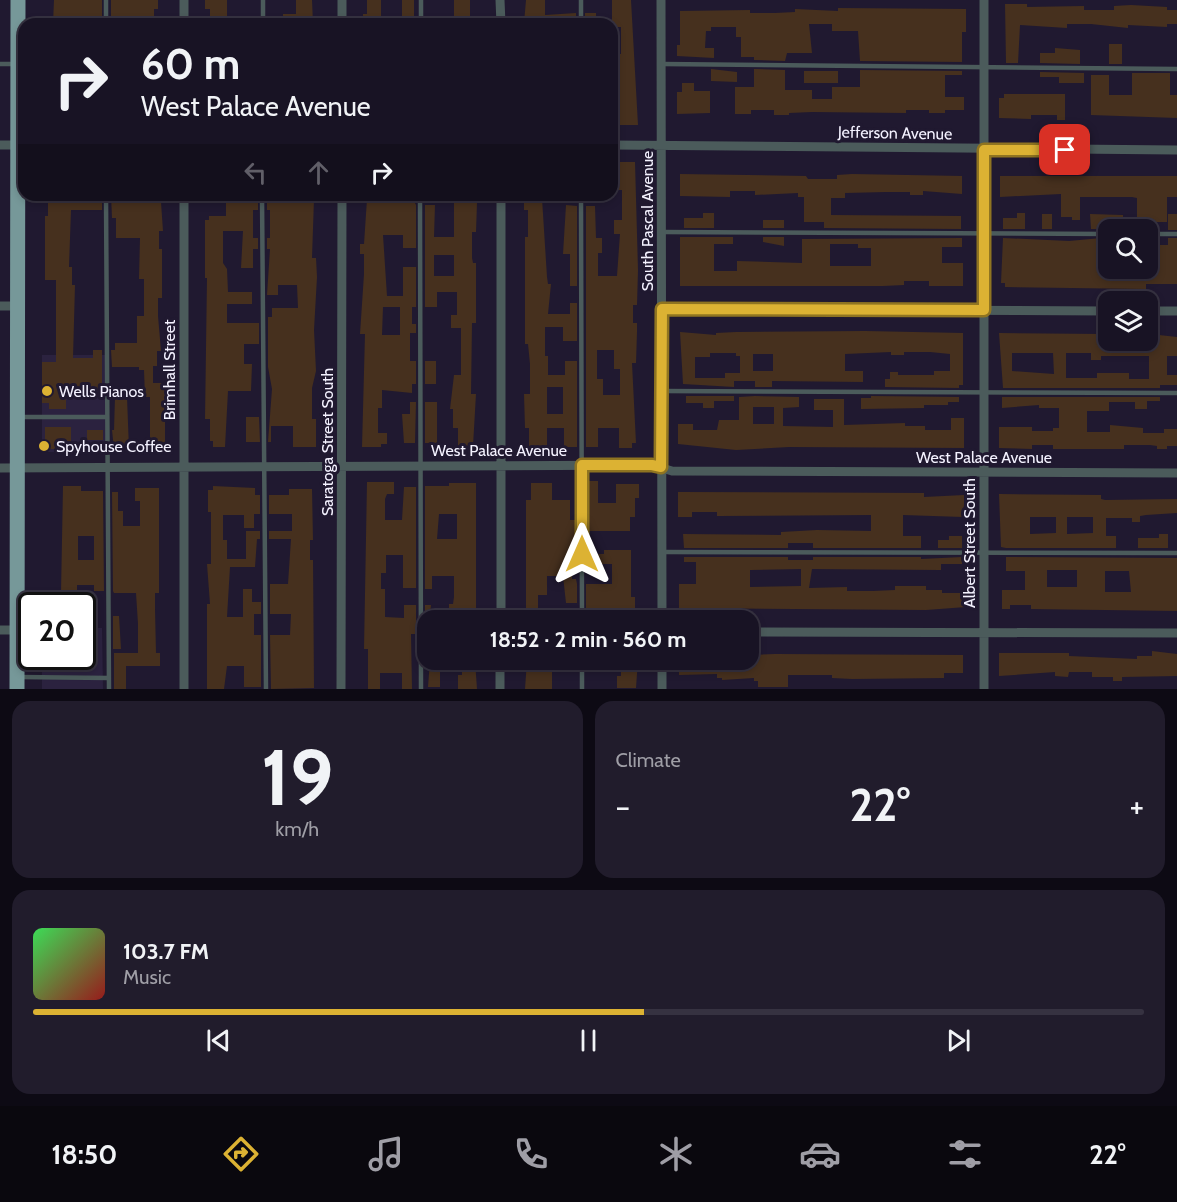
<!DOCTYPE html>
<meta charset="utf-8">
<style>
body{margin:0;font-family:Cabin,sans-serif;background:#211c2c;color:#f1f3f6;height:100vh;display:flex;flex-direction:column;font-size:22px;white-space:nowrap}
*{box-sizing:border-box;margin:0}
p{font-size:20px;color:#9f9ea6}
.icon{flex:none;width:33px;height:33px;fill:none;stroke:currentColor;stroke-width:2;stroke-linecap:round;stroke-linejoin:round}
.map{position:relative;height:689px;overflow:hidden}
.sheet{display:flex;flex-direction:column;gap:12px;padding:12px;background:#0d0a14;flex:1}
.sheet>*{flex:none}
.hud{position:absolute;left:18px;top:18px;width:600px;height:183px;border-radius:18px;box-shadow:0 3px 9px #0003,0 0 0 2px #363241;background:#181324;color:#f1f3f6;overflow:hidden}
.tools{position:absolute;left:1098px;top:219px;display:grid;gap:12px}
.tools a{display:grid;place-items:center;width:60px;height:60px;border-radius:12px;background:#181324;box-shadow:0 3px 9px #0003,0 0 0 2px #363241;font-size:30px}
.speed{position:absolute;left:18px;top:592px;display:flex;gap:12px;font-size:30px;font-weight:700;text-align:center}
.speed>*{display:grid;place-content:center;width:78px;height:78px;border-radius:50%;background:#181324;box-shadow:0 3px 9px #0003,0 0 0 2px #363241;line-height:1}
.speed .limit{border:3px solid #111;border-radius:9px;background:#fff;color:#111}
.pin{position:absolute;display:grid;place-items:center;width:51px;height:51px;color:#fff;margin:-26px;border-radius:12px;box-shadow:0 3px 9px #0006}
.me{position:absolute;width:66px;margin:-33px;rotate:0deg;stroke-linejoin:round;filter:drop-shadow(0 0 4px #0008)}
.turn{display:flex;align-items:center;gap:21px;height:126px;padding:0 24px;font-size:27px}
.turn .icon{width:78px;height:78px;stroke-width:2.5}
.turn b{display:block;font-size:42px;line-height:51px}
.lanes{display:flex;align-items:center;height:57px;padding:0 24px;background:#0003;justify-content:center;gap:30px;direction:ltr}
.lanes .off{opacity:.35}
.big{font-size:45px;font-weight:700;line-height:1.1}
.sheet .card{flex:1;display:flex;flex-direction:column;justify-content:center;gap:9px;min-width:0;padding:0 21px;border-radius:18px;background:#211c2c}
.sheet .dial{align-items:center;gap:0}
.dial b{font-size:78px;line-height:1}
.song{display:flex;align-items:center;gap:18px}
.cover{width:72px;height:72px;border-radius:9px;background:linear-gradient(135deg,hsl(130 70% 55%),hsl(0 70% 35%))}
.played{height:6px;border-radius:3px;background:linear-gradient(90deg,#dcb233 55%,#363241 55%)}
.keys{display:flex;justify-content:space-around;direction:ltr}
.heat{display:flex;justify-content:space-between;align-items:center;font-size:33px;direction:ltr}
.sheet .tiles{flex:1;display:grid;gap:12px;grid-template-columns:1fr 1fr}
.card:last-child{grid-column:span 2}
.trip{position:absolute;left:417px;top:610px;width:342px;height:60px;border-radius:18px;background:#181324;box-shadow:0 3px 9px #0003,0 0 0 2px #363241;font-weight:700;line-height:60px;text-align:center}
.menu{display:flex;height:96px;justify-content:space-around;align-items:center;background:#0a080e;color:#9f9ea6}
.menu .icon{width:42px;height:42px}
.menu .active{color:#dcb233}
.menu b{font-size:27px;color:#f1f3f6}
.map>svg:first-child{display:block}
</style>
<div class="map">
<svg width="1177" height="689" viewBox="0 0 1177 689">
<rect width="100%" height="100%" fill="#201930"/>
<!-- built -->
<path fill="#2b223f" d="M42,355h65l2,97h-67z
M83,628h19l1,61h-61v-32h40z"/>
<!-- building -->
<path fill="#46301e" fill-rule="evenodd" d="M54,0h48v24h-49z
M111,0h47v9h-4v15h-18v-3l-25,3z
M205,0h22v24h-17v-15h-5z
M296,0h16l1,24h-30v-10h13z
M367,0h14v24h-18v-10h4z
M402,0h12v24h-12z
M454,0h16v24h-16z
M526,0h19v15l31,-2v11l-52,-1z
M612,0h19l7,125h-20l-1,-38h-3v-33h7v-27h-9z
M1005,4h22v3l57,-1v4h30v-4l17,-1 36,2v3h10v14h-10v3l-39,-2v3l-37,-4h-24v4l-47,-3 -2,38h-12z
M838,8l128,1v23h-4v30l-102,-1 -2,-30h-26v-7h-23l3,29h-25l-2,8 -31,-1v-3h-13v-20h-5v-10h-25v4h-5l-1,17h9v10l-37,-2v-11h3v-34l70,-1v3h25l20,-1v-3l43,2z
M585,13h11v11h-11z
M1109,44h13v20h-13z
M1055,48l25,2v14l-40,-1v-10h15z
M711,69l26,3v10l-26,-1z
M754,69l31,1v20h27v9h20v-12h28v-17l102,1v4h-17v22h19v13h-19v3h-16v-3h-23v3l-94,-1 -23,1v2h-15v-5h-23v4h-16v-27h19z
M804,71h34v12h-34z
M1040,72l44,1v10h-25v-6h-19z
M1132,73h38v22h7v23l-86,-3v-40h18v20h23z
M682,83h12v8h16v22l-33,1v-22h5z
M1004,94h61v26h-8v-5h-26v4l-32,-1v-20h5z
M616,162h19l3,108 -1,35h-4v18h4v9l-1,31h-4l4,80h-4v5h-13v-20h-21v19h-12v-241h9l1,32h6v15h-4v23h19l3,-42h-6v-14h8v-30h-7zM597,350h17v19h6v26h-17v-16h-6z
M680,174l126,2 2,3h29v-4l15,-1 110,2v18l-39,-3v4h-13v-3h-24l-41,1v5h-14v17l130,1v13l-137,-1v-6h-20v-25h-6v-4l-43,2v-4h-25v6l-50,-1z
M1000,176h177v21h-10v25h-30v-24l-5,-1h-52v23h-8v-3h-11v-23l-61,3z
M48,195h54v15h-31l-2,57h3v18h3l-2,73h20v-8h9v41l-32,-1v6h-4v13h-17v-6h-7v-41h14v-82h-11v-64h3z
M111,195h42v7h8l2,29h-4v18h3v49h-4v18l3,35h-4v15h-4v17h9v3h3v62h-15v-51h-5l-1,-27h-5v-3h-27l-1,-17h4v-7h22v-27h7v-37h-5l1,-41h-24v-20h-4z
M269,195h10v4h35l-2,59h4l1,19 -3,53 2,41 -4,17v31h4v28h-23v-21h-22v16h-3l4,-53 -4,-22v-50h4v-9h26l-1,-23h-19v10h-11l3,-46h-3v-11h3v-28h-3v-11h2z
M226,198l32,2v10h-5v28h5v11h-5v19h-12l2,-37h-20v32l4,6 1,23h24v12h-25v19h32v21h-15v20h8l-1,27h-23l-3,56h-12v-6h-3v-22h-5l2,-141h-2v-58h4v-4h17z
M524,198h18l5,79 1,7h3l-3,30h22v-11h7v38h-14v-14h-18v29h3v19h17v-14h12v86h-13v-19h-17v20h-18v-20h-4l-1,-34h6v-30l-2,-20h-3v-107h3v-27h-4zM547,387h16v27h-16z
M367,199h46l3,6v43h-13v-13h-20l4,61h16v-29h13v40h-4v17h4v9h-6v28h6v23h-4v9l-30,-3v18h-4v25h9v11h-6v3h-19l3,-113h-5l4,-60v-20h-4v-10h4zM383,307h17v28h-18z
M454,203h23l-1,29h-4v26l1,5h3v60h-4l-1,71h5l-3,52h-15v-18h-5v-19h-3l4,-34h7v-47h-10v-13h6v-23h-20v15h-12v-102h10l-1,32h20zM434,255h20v21h-20z
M566,205l11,1v80h-7v-32h-7z
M703,213h11v15h-30v-10h19z
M1017,213h8v16h-22v-11h14z
M1042,214h10v15h-10z
M1090,214l33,1v11h-22v3h-10z
M1168,214h9v16h-9z
M763,220h21v8h-21z
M680,237h53v7h-19v27h23v-10l65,2v-24l160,-1v9h-20v16h21v23h-34v-5h-25v4l-21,1h-203zM830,244h28v4h13v18h-41z
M763,237h21v9l-21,-4z
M1003,238l66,3 32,-3v26h3v4h45v-23h19v-7h9v46h-31v5l-141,-2v-4h-4z
M865,331l98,2v52h-4v3l-74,-1v-8h5v-7h8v3h36v-4h16v-17l-20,-2h-26v3h-13v-3l-46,2v17h18v11l-91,-1v6h-17v-6h-21v6l-51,-3 -3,-52 36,3v-2l20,-1zM710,353h26v3h4v17h-15v5h-30v-21h15zM753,354h20v17h-20z
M999,333l104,1v6h47v-6l27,3v19h-10v19h10v10h-17v3h-157zM1012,353h41l1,21 -42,-3zM1066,353h25v7h10v-4h48v23h-20v-6h-32v5h-31z
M425,361h11v23h-11z
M686,396h48v5h-20v7h-11v-5h-17z
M755,396l44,1v10l-16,1v18l50,1v-17h-19v-11h30v26l61,-2v3h20v4h26v-12h13v30l-175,-1 -53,3 -58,-6v-20h15v6h24l2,-10h20v-23zM753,407h21v17h-21z
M871,396l88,1v5h-11v3h-24v3l-63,1v-11h10z
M115,397h12l2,52h-15l-2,-19h2z
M1002,397h158v4h-13v8h-12v-7h-26v9h-22v21h23v-7l33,3v5h21v-4h13v17h-10v3h-10v-3l-7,-1h-26v4h-71v-4h-21v4l-33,-1v-21h33v4h21v-3h6v-20h-20v-3l-37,3z
M410,402h6l-1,41h-11l-2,-29h8z
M425,402h12v41h-12z
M246,417h13l1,25h-14z
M45,427h26v22h-26z
M87,430h16v10h-16z
M586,481h12v22h18v-19h23v14h-4v19h-5v14h-44l3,-39h-3z
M367,482h27v12h-7l-2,5v21h17l2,-33h12v101h-13v-33h-17v18h-5v16h4v28l19,1v-13h12v29h-5l1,55h-10v-16h-22v16h-12v-40h-4z
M449,483h27v138h-27v-17h4l1,-7v-21h-22v13h-7v-103h24zM439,514h18v25h-20z
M531,483h21v17h18v20h7l-1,30h-4v29h4l1,5v19h-11l-3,-27h-16v19h-9v26h-12v-121h5z
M63,486h18v5h22l1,100h-10v-6h-17v8h-16zM78,536h16v24h-16z
M213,486l42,2v7h5v19h-6v14h-10v-13h-21v25h4v19h19v-28h14v8h-3l-2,28h-25l-3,50h16v-28h9v13h9v12h-7v21h7v52h-17v-21h-17l-3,23h-17v-85h3l-3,-40h4v-52h-3v-22h5z
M135,488h24v105h-4v16l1,44h4v13h-34v23h-12v-36h24v-29l-2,-31h-22l-1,-2 -1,-99h6v19h5v15h17v-25h-5z
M289,489h23l1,51h-3v20h3l1,128 -43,1 -1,-54h20l1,-21h-21v-30h18l3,-45h-22v-8h23v-17h-23v-19h20z
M678,492l246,1v4l40,-2v9l-1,13 -60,-2v21h18v12h-108v-5h-25v5h-104l-1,-14 98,1v-3l36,-2 54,1v-16l-154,1v-4h-25v5h-14z
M999,494l102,1v4l4,1 72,-1v14l-31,2 -6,1v6h-8v-4h-26v18h10v12h-110l-5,-1zM1030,517h26v16l-26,1zM1067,517h26v16l-26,1z
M1159,534h9v14h-30v-10h21z
M949,536h13v12h-24v-8h11z
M604,550h27v47h4v15l-49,-4v-24h26v-20h-23v-10h15z
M684,557h104v3h25v-3h108v2l41,-2v7h-21v6l-129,-1 -3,19 38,-1v4h26l22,-1v-4h31v4h16v3h24v14l-40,3 -247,-2v-24h17v-22h-12zM801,569v17l-51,1v-17z
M1006,557l171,1v53l-146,-2v-4h-21v4h-8v-19h23v-19h-19zM1047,570h30v17h-30zM1105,571h24l2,21h-26z
M425,605h6l-3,29h-3z
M113,616h6l2,33h-8z
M1152,651l25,3v22l-55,1v4h-9v-4h-21v-5h-23l-1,5 -13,-1v-4l-56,4v-23h70v3l68,3v-3h15z
M775,654l188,1v18h-19v5l-92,1 -20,-1v-3h-44v12h-30v-6h-4v-3l-32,2v-2h-5v-4l-38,1v-15h69v-5z
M430,660h10v27h-12z
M462,660h13l2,29h-19v-14h4z
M527,660h25v29h-27z
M621,660h17l-2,28h-19v-12h4z"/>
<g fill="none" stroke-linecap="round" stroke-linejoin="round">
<!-- lane -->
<path stroke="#4b5b5b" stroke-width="4.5" d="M106,0v24
M263,0v24
M581,0v24
M421,24v-24
M0,64h15
M662,64l515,5
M106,195l3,494
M262,195l4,494
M420,195l1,494
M581,195l1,426
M662,232l446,2
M1148,234h29
M661,391l516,2
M20,417h87
M662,552l515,1
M582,660v29
M19,677l90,1"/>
<!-- street -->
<path stroke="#4b5b5b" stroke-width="9" d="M184,0v24
M500,0l1,24
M661,0l1,621
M984,0v689
M342,24v-24
M0,145h22
M612,145l565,5
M184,195v494
M0,306h18
M662,309l446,2
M1148,311h29
M0,468l652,-3 20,6 505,2
M501,621v-426
M0,630h17
M748,632l429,1
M341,689l1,-494
M500,689v-29
M662,689v-29"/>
<!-- primary -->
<path stroke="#769899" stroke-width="15" d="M17,689l1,-689"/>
</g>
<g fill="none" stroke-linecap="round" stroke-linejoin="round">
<!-- route casing -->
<g stroke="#8f7421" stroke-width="15">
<path id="route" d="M582,554v-89h70l9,2 1,-158 322,1v-160h81"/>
</g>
<!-- route -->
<use href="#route" stroke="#dcb233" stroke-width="10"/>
</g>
<!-- markers -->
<g fill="#dcb233" stroke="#201930" stroke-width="2">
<circle cx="47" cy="391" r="6"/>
<circle cx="44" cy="446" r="6"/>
</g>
<g text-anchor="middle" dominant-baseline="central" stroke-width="6" stroke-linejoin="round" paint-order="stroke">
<!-- street labels -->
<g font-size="16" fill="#f4f2ff" stroke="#201930">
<text transform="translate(895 133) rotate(1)">Jefferson Avenue</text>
<text transform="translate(647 221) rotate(-90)">South Pascal Avenue</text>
<text transform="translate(169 370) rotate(-90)">Brimhall Street</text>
<text transform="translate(327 442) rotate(-90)">Saratoga Street South</text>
<text x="499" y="450">West Palace Avenue</text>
<text x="984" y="457">West Palace Avenue</text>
<text transform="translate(969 543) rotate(-90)">Albert Street South</text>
</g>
<!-- poi labels -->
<g font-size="16" fill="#f4f2ff" stroke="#201930" text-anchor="start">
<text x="59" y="391">Wells Pianos</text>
<text x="56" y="446">Spyhouse Coffee</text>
</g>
</g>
</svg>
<div class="tools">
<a><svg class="icon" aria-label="search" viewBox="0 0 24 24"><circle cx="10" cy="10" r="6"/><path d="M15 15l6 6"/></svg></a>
<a><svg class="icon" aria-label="layers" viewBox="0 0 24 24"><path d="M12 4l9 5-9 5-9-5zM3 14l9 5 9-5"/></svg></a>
</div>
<div class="speed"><div class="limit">20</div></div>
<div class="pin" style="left:1065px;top:150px;background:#d93025"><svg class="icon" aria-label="arrive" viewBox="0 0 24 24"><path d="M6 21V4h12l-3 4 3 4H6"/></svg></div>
<svg class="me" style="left:582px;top:554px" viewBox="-20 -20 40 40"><path d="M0-17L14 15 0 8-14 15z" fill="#dcb233" stroke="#fff" stroke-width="4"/></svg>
<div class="trip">18:52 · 2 min · 560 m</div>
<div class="hud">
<div class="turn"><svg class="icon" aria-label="right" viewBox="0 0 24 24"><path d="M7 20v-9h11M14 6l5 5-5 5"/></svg><div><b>60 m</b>West Palace Avenue</div></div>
<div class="lanes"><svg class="icon off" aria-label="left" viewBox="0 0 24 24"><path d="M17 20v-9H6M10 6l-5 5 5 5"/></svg><svg class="icon off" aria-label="ahead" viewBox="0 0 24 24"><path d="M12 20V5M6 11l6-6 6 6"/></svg><svg class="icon" aria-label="right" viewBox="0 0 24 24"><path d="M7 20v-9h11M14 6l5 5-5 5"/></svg></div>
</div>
</div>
<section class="sheet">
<div class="tiles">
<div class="card dial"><b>19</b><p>km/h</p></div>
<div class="card"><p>Climate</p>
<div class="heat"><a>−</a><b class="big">22°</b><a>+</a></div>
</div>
<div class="card">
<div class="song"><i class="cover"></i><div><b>103.7 FM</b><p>Music</p></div></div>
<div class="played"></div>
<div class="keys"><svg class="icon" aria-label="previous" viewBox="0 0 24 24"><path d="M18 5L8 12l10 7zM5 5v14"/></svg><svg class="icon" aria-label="pause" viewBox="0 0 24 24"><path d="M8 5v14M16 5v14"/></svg><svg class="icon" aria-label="next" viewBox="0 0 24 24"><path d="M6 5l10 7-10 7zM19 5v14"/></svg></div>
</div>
</div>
</section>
<nav class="menu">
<b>18:50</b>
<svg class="icon active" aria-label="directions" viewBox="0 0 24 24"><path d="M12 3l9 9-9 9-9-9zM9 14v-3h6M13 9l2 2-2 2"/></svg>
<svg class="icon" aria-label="music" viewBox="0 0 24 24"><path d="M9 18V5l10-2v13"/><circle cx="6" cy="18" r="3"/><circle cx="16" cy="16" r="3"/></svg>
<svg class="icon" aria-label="phone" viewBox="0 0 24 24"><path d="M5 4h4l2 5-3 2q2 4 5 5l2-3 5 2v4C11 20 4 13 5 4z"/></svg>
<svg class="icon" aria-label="climate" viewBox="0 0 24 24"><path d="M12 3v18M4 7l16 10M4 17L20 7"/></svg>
<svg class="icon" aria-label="car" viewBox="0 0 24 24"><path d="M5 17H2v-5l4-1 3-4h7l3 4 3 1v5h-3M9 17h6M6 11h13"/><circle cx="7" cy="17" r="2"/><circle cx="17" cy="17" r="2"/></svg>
<svg class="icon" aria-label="filters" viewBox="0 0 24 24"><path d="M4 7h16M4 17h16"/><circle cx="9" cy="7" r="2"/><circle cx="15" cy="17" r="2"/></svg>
<b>22°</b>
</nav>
